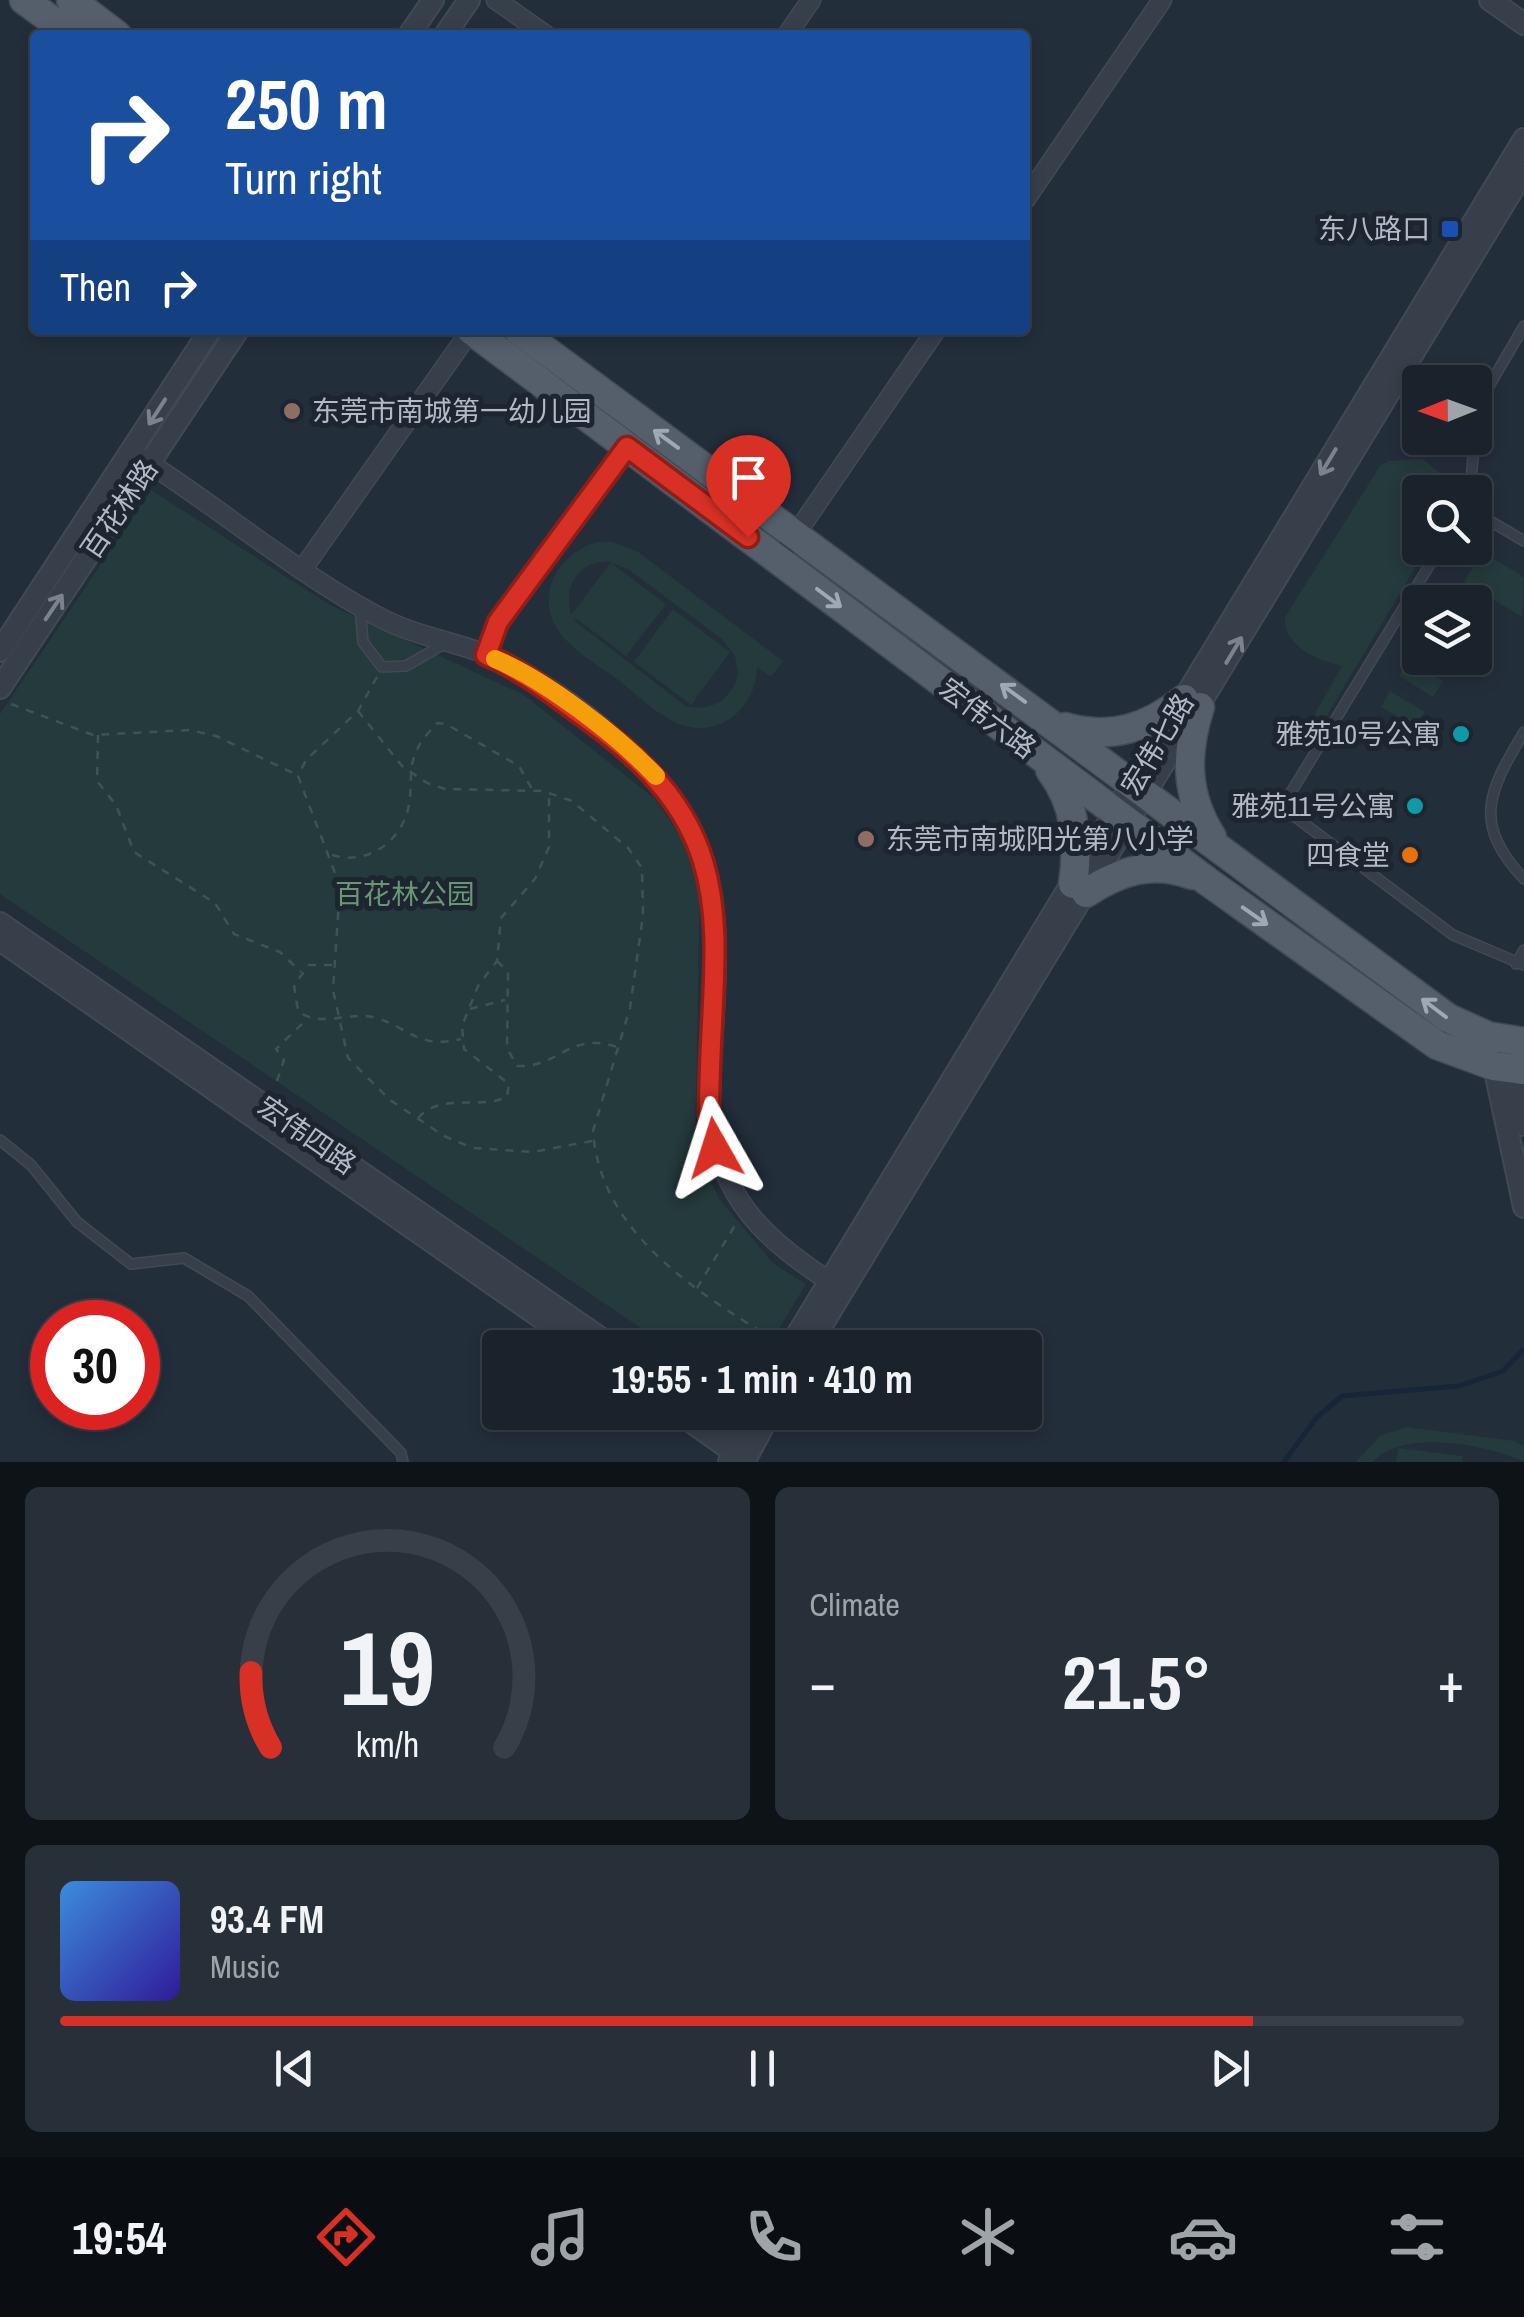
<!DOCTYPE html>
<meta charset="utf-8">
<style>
body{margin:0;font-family:"Archivo Narrow","Noto Sans SC",sans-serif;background:#272f38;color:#f1f3f6;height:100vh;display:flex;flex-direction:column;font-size:38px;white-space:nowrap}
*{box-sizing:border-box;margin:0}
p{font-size:32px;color:#9fa4a9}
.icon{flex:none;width:55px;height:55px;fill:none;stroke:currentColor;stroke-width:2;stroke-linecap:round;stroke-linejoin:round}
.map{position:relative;height:1462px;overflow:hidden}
.drawer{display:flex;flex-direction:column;gap:25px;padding:25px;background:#0e1318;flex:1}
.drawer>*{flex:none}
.top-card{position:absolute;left:30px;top:30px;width:1000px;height:305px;border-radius:10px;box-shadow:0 5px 15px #0003,0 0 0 2px #383f48;background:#1a4fa0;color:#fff;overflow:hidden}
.needle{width:65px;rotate:269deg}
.tools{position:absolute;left:1402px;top:365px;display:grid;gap:20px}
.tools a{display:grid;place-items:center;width:90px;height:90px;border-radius:10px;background:#1a222c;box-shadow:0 5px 15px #0003,0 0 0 2px #383f48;font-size:50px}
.speed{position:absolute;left:30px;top:1300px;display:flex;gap:20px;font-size:50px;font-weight:700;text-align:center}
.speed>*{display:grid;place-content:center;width:130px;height:130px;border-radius:50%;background:#1a222c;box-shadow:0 5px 15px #0003,0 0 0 2px #383f48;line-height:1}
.speed .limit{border:15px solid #d22;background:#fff;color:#111}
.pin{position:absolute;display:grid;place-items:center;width:85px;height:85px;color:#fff;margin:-102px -42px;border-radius:50% 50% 50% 0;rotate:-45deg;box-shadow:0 0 10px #0007}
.pin .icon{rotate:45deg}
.me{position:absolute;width:110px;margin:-55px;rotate:354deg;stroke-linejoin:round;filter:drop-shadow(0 0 8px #0008)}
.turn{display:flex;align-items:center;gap:35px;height:210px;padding:0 30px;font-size:45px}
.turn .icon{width:130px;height:130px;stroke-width:2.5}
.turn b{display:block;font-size:70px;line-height:85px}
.then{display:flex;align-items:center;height:95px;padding:0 30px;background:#0003;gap:20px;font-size:38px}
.big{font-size:75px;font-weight:700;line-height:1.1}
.drawer .tile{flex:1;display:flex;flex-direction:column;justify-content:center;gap:15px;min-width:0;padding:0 35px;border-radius:15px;background:#272f38}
.drawer .dial{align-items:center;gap:0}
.dial svg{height:260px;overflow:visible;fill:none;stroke:#383f48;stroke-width:7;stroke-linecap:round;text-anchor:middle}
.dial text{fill:#f1f3f6;stroke:none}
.song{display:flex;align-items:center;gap:30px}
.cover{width:120px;height:120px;border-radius:15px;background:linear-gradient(135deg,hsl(210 70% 55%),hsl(250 70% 35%))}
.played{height:10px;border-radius:5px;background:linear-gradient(90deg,#d93025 85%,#383f48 85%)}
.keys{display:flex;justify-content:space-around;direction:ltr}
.heat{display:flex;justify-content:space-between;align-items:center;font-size:55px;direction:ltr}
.drawer .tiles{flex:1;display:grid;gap:25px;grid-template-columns:1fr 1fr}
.tile:last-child{grid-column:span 2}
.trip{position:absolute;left:482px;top:1330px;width:560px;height:100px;border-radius:10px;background:#1a222c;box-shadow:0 5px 15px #0003,0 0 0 2px #383f48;font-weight:700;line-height:100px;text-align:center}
.tabs{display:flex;height:160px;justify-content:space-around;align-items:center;background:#0a0e12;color:#9fa4a9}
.tabs .icon{width:70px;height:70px}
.tabs .on{color:#d93025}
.tabs b{font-size:45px;color:#f1f3f6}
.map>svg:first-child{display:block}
</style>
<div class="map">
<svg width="1524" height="1462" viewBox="0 0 1524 1462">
<rect width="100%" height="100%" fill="#232e3b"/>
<!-- green -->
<path fill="#253a3c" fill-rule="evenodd" d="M1423,459l38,32 -41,1v56h7l-110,184 -9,-6 34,-60c-26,-6 -58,-19 -57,-49l95,-151 9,-5z
M151,490l179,115 194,90 131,104 30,44 15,42 -5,264 25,51 53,63 33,21 -38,63h-99l-669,-453v-180z
M597,542h15l26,10 145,109 -12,16 -14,-10c0,40 -38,73 -78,57 -22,-9 -43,-30 -62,-45 -18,-13 -40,-26 -54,-42 -32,-37 -7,-83 34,-95zM611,562l-39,52 -1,1c-9,-29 9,-56 40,-53zM611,563l17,6 95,71 12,16 3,19c-7,25 -27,37 -52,31l-110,-84 -2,-5 52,39 40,-52z
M1482,552l42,25 -2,40 -58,-35z
M673,609l57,43 -39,53 -57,-43z
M1408,660l35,21 -10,16 -34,-21z
M1390,691l35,21 -10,15 -34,-20z
M1406,1427l108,14 10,5v16c-36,-17 -122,-34 -151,0h-17l24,-26z
M1398,1448l64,8v6h-66z"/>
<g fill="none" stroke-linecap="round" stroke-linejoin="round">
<!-- stream -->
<path stroke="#172538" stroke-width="5" d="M1284,1462l32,-44 26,-22 117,-10 44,-15 20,-21"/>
<!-- service casing -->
<g stroke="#404954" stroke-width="12">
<path id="service" d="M1470,492l6,-69 13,-37 35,-60
M1475,512l49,29
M1440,548l-158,259 171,128 71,30
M360,607l3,35 19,25 24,-1 38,-22
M486,654l12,-32 128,-173
M1524,732c-36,60 -52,91 0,147
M1516,964l8,-14
M0,1140l31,25 46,57 54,42 53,-6 64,38 153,157 2,9"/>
</g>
<!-- minor casing -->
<g stroke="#404954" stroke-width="21">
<path id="minor" d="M496,0l50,35
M787,35l24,-35
M1025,200l137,-200
M138,456c81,51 156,116 241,161 43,23 93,26 135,50 70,39 163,112 189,190 26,76 7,178 6,258 14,84 50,119 118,165
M778,560l158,-230
M304,567l167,-237"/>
</g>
<!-- tertiary casing -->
<g stroke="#404954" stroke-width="24">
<path id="tertiary" d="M1490,0l34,24
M409,35l24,-35
M445,35l24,-35
M0,651l210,-321
M0,688l238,-358
M0,923l615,425
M0,940l584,408
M1492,1057l32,150
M1511,1058l13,67
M789,1348l735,-1209
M808,1348l716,-1177
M677,1412l68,48
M709,1412l44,30
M729,1462l25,-50
M744,1462l27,-50"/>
</g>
<!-- primary casing -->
<g stroke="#404954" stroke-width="31">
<path id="primary" d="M24,0l48,35
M71,0l46,35
M471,330l736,551 230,164 57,21 30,4
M518,330l930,688 40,18 36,6
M1200,707c-15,46 -15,88 12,130
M1065,727c46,13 83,1 119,-28
M1050,770c26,34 29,73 23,114
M1086,893c34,-22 66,-33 106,-18"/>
</g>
<!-- path -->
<path stroke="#3e5354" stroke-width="2.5" stroke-dasharray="8 8" stroke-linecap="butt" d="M377,677l-19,34 -52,49 -8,16 42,110 -7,104 15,68 42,42 54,36 29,12 60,4 59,-11
M11,704l82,31 97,-5 26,6 81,39
M358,711l44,55 25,17 18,6 98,2 29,10 56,47 14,20 1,47 -13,93 -37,123c7,101 102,160 180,208
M98,735l-1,46 19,24 18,47 81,51 19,31 46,18 21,20
M332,855c35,11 70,-13 77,-50 3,-16 0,-33 5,-48 4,-13 14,-24 23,-34l9,1 73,42 13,23
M497,961l11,11 -1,76 10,18c42,2 52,-35 100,-19
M332,965h-23l-15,20 4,26c23,18 53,-1 79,7 35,12 42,31 84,21
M470,1009l35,-9
M277,1081l7,-21 -8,-11 30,-29
M418,1118c24,-26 59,-8 89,-21l2,-13 -45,-35 -2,-23 16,-40 19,-25 4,-43 34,-39 14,-32v-53
M697,1288l40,-66"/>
<!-- service -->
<use href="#service" stroke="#373f4b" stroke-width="9"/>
<!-- minor -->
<use href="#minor" stroke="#373f4b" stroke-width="18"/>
<!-- tertiary -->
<use href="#tertiary" stroke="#373f4b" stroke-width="20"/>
<!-- primary -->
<use href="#primary" stroke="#555f6b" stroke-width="28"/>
</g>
<!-- one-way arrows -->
<defs><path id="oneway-shaft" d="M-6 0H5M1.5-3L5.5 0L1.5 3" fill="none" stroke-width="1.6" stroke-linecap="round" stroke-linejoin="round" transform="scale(2.5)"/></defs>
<g stroke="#7b838f">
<use href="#oneway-shaft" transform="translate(157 412) rotate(123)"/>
<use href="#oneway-shaft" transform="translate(1328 462) rotate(121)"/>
<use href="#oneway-shaft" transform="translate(54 607) rotate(-56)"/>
<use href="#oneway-shaft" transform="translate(1234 650) rotate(-59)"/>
</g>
<g stroke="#9fa8b5">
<use href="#oneway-shaft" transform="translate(666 439) rotate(-144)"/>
<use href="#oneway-shaft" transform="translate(829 598) rotate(37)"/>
<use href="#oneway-shaft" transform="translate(1013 693) rotate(-144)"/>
<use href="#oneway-shaft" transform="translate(1255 916) rotate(35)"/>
<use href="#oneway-shaft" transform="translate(1434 1008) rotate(-143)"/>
</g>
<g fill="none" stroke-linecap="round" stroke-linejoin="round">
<!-- route casing -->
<g stroke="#8d1f18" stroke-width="25">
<path id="route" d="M715,1148l-6,-34c0,-176 45,-276 -121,-394 -33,-24 -64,-49 -102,-65l12,-33 129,-175 121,90"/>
</g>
<!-- route -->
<use href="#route" stroke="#d93025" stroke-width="18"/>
<!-- slow -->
<path stroke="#f59e0b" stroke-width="18" d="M495,659c51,21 123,77 161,117"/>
</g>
<!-- markers -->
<rect fill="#1a4fb4" stroke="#1c2530" stroke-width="4" x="1440" y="219" width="20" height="20" rx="5"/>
<g fill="#8d6e63" stroke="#1c2530" stroke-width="4">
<circle cx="292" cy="411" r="10"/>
<circle cx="866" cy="839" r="10"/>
</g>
<g fill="#0f9aa8" stroke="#1c2530" stroke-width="4">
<circle cx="1461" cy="734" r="10"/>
<circle cx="1415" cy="806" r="10"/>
</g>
<circle fill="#e8710a" stroke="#1c2530" stroke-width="4" cx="1410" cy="855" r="10"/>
<g text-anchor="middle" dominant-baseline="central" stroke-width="10" stroke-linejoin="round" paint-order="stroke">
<!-- poi labels -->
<g font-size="28" fill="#b2bac7" stroke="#1c2530" text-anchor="end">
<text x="1430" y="229">东八路口</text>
<text x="312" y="411" text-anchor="start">东莞市南城第一幼儿园</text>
<text x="1441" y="734">雅苑10号公寓</text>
<text x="1395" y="806">雅苑11号公寓</text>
<text x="886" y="839" text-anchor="start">东莞市南城阳光第八小学</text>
<text x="1390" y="855">四食堂</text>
</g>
<!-- street labels -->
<g font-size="28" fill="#b2bac7" stroke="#1c2530">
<text transform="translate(119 509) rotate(-56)">百花林路</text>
<text transform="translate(988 718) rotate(37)">宏伟六路</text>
<text transform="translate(1157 744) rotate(-59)">宏伟七路</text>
<text transform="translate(307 1135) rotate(35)">宏伟四路</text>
</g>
<!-- park labels -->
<g font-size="28" fill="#6a9773" stroke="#1c2530">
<text x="405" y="894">百花林公园</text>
</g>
</g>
</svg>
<div class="tools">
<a><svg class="needle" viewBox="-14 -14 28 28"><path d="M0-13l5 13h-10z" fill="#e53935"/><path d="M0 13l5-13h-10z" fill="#9fa4a9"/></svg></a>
<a><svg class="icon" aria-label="search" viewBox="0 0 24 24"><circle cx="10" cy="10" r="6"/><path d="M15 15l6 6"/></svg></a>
<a><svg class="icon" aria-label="layers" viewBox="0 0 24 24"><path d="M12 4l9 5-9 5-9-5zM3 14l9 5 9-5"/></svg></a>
</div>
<div class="speed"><div class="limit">30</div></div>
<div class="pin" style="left:748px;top:537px;background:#d93025"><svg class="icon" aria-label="arrive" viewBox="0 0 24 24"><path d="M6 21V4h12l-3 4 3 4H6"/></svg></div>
<svg class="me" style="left:715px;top:1148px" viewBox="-20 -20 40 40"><path d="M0-17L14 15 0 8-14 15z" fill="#d93025" stroke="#fff" stroke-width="4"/></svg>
<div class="trip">19:55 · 1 min · 410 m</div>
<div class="top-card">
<div class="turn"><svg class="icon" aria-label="right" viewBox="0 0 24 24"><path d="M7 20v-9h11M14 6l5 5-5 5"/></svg><div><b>250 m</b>Turn right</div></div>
<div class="then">Then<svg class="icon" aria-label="right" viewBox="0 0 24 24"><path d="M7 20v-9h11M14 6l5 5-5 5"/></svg></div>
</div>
</div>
<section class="drawer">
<div class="tiles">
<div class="tile dial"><svg viewBox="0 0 100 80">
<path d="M14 69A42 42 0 1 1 86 69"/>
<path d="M14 69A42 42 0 0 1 8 46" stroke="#d93025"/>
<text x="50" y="56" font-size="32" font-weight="700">19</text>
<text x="50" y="72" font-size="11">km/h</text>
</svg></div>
<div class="tile"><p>Climate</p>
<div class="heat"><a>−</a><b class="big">21.5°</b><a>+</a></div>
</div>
<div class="tile">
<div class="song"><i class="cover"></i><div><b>93.4 FM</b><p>Music</p></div></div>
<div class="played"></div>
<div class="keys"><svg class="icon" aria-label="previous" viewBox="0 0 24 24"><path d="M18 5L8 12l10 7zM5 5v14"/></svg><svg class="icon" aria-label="pause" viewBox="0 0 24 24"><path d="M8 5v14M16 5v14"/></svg><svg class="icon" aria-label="next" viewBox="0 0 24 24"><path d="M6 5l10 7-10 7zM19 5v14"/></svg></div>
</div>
</div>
</section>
<nav class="tabs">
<b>19:54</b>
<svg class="icon on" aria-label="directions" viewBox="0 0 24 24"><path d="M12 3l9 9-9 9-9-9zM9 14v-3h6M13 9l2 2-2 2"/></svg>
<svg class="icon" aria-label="music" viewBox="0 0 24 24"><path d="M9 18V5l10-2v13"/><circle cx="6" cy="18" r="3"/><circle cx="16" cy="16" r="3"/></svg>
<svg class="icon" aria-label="phone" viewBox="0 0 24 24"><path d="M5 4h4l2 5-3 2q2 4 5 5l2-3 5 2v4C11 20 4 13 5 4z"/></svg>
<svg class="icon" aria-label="climate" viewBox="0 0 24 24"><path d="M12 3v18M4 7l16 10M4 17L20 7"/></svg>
<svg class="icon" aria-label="car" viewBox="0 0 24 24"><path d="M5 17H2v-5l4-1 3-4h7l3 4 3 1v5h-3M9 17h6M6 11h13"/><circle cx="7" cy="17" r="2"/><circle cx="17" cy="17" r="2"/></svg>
<svg class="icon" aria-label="filters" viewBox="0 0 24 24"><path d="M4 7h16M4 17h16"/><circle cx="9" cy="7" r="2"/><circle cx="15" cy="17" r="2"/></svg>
</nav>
